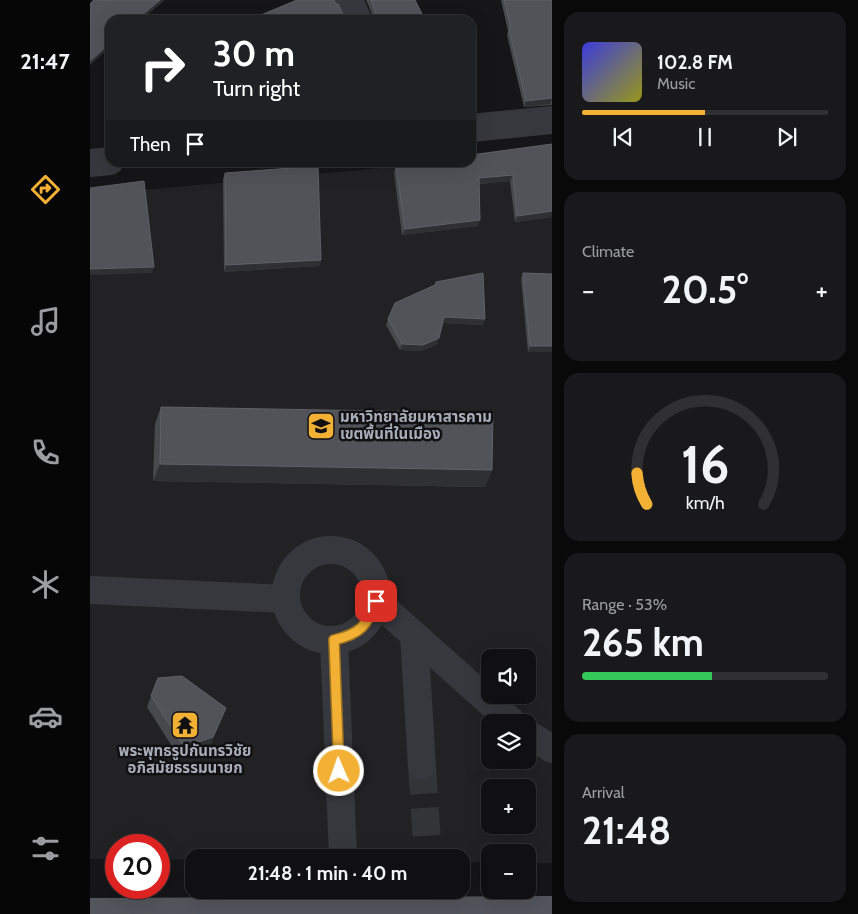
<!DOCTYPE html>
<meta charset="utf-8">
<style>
body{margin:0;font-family:Cabin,"Noto Sans Thai",sans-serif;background:#19191b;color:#f1f3f6;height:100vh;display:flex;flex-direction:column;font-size:19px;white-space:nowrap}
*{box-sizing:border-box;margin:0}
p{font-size:16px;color:#9c9d9f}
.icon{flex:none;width:28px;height:28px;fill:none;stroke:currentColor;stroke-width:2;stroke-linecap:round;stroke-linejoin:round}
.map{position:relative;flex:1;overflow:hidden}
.details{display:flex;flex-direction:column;gap:12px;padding:12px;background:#09090a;width:306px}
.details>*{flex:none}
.top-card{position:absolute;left:15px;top:15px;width:371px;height:152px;border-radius:15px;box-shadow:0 5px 20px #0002,0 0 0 1px #303032;background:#202124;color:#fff;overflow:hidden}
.fabs{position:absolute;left:391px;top:649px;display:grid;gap:10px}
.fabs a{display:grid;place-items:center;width:55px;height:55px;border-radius:10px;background:#101012;box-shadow:0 5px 20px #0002,0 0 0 1px #303032;font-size:25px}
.speed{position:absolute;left:15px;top:834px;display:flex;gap:10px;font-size:25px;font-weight:700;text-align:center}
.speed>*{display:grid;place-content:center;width:65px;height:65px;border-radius:50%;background:#101012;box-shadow:0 5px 20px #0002,0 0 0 1px #303032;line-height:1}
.speed .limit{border:8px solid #d22;background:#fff;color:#111}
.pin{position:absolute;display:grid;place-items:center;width:42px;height:42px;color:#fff;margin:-21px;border-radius:10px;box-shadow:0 2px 8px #0006}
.me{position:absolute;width:55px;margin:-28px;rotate:358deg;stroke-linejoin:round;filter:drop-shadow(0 0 4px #0008)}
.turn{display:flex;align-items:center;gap:18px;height:105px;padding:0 25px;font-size:22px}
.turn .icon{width:65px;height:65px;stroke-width:2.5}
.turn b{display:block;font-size:35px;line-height:42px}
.then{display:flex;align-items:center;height:48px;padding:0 25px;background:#0003;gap:10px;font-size:19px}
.big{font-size:38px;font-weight:700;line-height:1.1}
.details .tile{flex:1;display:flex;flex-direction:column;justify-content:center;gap:8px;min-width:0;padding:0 18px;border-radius:15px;background:#19191b}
.details .dial{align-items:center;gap:0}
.dial svg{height:130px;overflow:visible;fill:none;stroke:#303032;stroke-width:7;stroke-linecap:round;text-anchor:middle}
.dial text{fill:#f1f3f6;stroke:none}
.song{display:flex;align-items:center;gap:15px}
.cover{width:60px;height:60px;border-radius:8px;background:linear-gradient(135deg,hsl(240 70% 55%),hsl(60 70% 35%))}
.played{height:5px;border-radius:2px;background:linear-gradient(90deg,#f2b134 50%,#303032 50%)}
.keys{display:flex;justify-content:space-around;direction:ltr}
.heat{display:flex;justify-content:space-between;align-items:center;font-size:28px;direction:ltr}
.charge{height:8px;border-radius:4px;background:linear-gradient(90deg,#34c759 53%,#303032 0)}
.trip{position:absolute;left:95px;top:849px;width:285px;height:50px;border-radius:15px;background:#101012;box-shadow:0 5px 20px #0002,0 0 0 1px #303032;font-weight:700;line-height:50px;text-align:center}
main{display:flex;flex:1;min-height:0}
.dock{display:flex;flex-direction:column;width:90px;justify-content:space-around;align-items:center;background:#060607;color:#9c9d9f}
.dock .icon{width:35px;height:35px}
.dock .active{color:#f2b134}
.dock b{font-size:22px;color:#f1f3f6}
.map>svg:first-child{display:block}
</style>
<main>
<nav class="dock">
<b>21:47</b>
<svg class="icon active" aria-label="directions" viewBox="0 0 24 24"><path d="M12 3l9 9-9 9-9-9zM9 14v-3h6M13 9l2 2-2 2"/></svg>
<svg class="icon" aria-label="music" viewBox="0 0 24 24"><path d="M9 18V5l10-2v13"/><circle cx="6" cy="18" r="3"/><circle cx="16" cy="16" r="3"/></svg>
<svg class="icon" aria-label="phone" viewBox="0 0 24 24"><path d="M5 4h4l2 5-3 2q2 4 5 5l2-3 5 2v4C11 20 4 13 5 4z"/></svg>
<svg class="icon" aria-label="climate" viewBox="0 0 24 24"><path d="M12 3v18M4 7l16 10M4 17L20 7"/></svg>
<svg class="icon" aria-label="car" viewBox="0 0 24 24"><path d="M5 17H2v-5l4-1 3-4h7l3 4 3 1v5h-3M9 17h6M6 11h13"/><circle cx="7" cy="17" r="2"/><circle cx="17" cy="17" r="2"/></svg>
<svg class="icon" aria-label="filters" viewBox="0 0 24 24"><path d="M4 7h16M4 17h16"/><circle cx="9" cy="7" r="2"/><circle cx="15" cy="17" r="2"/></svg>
</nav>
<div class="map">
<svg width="462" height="914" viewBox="0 0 462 914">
<rect width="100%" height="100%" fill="#161618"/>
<!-- built -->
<path fill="#222225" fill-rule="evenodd" d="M462,151v712h-24v-11h-38v10h-29v-4h-267v2l-35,-1v-14h-43v14h-26v-664l345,-32 36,-1zM400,658h38v37h-38zM400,722h38v38h-38zM400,788h38v37h-38z"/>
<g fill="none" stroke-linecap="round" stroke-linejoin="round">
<!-- minor-tunnel -->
<path stroke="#333438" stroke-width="28" stroke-dasharray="28 14" stroke-linecap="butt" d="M332,766l6,92
M340,890l1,24"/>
<!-- minor -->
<path stroke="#37383d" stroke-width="28" d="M259,0l9,20
M381,128l81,-8
M0,163l20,-2
M196 595a45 45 0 1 1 90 0a45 45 0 1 1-90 0Z
M0,590l196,9
M286,601l136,121
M324,635l8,131
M244,640l9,218
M438,734l24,15
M254,890l1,21"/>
<!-- major -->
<path stroke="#53555c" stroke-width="28" d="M0,912l462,-2"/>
</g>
<!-- wall -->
<path fill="#47494d" d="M276,0h49l10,20h-52l-1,-6z
M411,0h51v105l-28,2 -17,-72 1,-4z
M462,144v73l-37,5 -5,-41 -31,3 -1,42 -76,9 -8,-63 2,-6z
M135,173l96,87 -2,6 -95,6 -1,-93z
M433,273l29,1v78h-24l-7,-73z
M305,303l88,22 -40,-2 -6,21 -16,7 -21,-1 -14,-25z
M71,407l331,63 -7,17 -332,-6 2,-57z
M68,678l68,30 -17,40 -29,11 -33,-52z"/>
<!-- shaded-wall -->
<path fill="#2f3033" d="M70,0h5l-24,20h-5z
M20,43v4l-20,18v-4z
M462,98l-2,6 -26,3 2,-6z
M423,175l-3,6 -34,3 3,-6z
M462,211v6l-37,5 2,-6z
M390,220l-2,6 -76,9 3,-6z
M231,260l-2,6 -95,6 2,-7z
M64,267l-2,6 -62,2v-6z
M354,317l41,2 -2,6 -41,-2z
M349,338l-2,6 -16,7 -21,-1 2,-6z
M440,346h22v6h-24z
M70,464l332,6 -7,17 -332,-6z
M136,708l-17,40 -29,11 4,-12z"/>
<!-- building -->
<path fill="#525359" stroke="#5f6168" d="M4,0h66l-24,20h-26v23l-20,18v-57z
M207,0h37l2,4h2l8,16h-97z
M281,0h44l10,20h-51l2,-4 -2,-8z
M414,0h48v98l-26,3 -17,-72 2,-1z
M462,144v67l-35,5 -4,-41 -34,3 1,42 -75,9 -9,-63 25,-4h50v-7z
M228,166l3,94 -95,5 -1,-92z
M54,181l10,86 -64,2v-81z
M393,273l2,46 -41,-2 -5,21 -16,7 -21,-1 -14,-25 7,-16 40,-18 1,-3z
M433,273l29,1v72h-22z
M71,407l332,6 -1,57 -332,-6z
M92,676l44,32 -13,29 -29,10 -33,-51 7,-18z"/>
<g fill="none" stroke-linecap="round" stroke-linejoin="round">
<!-- route casing -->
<g stroke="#9d7322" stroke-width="12">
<path id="route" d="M249,771l-5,-131c26,-6 33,-14 42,-39"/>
</g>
<!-- route -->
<use href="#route" stroke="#f2b134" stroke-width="9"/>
</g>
<!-- icons -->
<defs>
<g id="university-square" transform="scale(1.4375)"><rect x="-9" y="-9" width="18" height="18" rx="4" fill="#f2b134" stroke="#111113"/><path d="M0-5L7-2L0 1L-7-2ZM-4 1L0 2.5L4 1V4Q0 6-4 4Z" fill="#111"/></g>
<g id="temple-square" transform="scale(1.4375)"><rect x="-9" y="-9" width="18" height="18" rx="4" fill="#f2b134" stroke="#111113"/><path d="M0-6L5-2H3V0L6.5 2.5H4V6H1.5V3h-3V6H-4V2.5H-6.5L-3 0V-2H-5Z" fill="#111"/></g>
</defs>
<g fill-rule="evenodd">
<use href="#university-square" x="231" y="426"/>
<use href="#temple-square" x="95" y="725"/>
</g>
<g text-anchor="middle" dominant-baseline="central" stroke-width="5" stroke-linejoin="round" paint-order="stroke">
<!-- poi labels -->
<g font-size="15" font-weight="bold" fill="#a8adb8" stroke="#111113" text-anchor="start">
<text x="250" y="417">มหาวิทยาลัยมหาสารคาม<tspan x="250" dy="17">เขตพื้นที่ในเมือง</tspan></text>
<text x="95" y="751" text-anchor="middle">พระพุทธรูปกันทรวิชัย<tspan x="95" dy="17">อภิสมัยธรรมนายก</tspan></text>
</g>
</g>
</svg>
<div class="fabs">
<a><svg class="icon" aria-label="sound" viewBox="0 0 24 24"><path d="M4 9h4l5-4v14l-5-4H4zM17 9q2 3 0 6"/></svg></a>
<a><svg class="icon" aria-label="layers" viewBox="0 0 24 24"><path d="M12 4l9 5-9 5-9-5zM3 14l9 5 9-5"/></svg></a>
<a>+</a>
<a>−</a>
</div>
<div class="speed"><div class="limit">20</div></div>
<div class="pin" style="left:286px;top:601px;background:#d93025"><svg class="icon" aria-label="arrive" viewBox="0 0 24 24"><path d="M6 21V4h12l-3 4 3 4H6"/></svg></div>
<svg class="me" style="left:249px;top:771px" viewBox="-20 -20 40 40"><circle r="17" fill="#f2b134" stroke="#fff" stroke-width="3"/><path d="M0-11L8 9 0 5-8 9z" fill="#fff"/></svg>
<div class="trip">21:48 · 1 min · 40 m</div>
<div class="top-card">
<div class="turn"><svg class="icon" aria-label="right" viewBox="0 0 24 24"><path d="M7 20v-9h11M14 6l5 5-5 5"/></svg><div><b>30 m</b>Turn right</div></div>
<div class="then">Then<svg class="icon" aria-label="arrive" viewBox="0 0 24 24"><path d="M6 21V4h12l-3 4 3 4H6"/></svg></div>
</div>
</div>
<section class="details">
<div class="tile">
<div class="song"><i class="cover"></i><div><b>102.8 FM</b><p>Music</p></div></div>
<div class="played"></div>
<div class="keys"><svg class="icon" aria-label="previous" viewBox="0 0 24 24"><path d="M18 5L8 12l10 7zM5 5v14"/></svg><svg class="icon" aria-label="pause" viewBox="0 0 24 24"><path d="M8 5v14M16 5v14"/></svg><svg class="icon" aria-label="next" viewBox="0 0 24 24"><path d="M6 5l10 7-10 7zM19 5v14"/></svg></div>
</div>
<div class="tile"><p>Climate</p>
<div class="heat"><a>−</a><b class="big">20.5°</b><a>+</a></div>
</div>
<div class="tile dial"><svg viewBox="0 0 100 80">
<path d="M14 69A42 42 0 1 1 86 69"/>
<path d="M14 69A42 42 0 0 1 8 50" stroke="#f2b134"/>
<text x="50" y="56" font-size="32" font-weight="700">16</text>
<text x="50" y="72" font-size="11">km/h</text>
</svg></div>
<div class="tile"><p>Range · 53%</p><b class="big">265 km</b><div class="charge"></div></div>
<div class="tile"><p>Arrival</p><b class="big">21:48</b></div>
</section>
</main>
